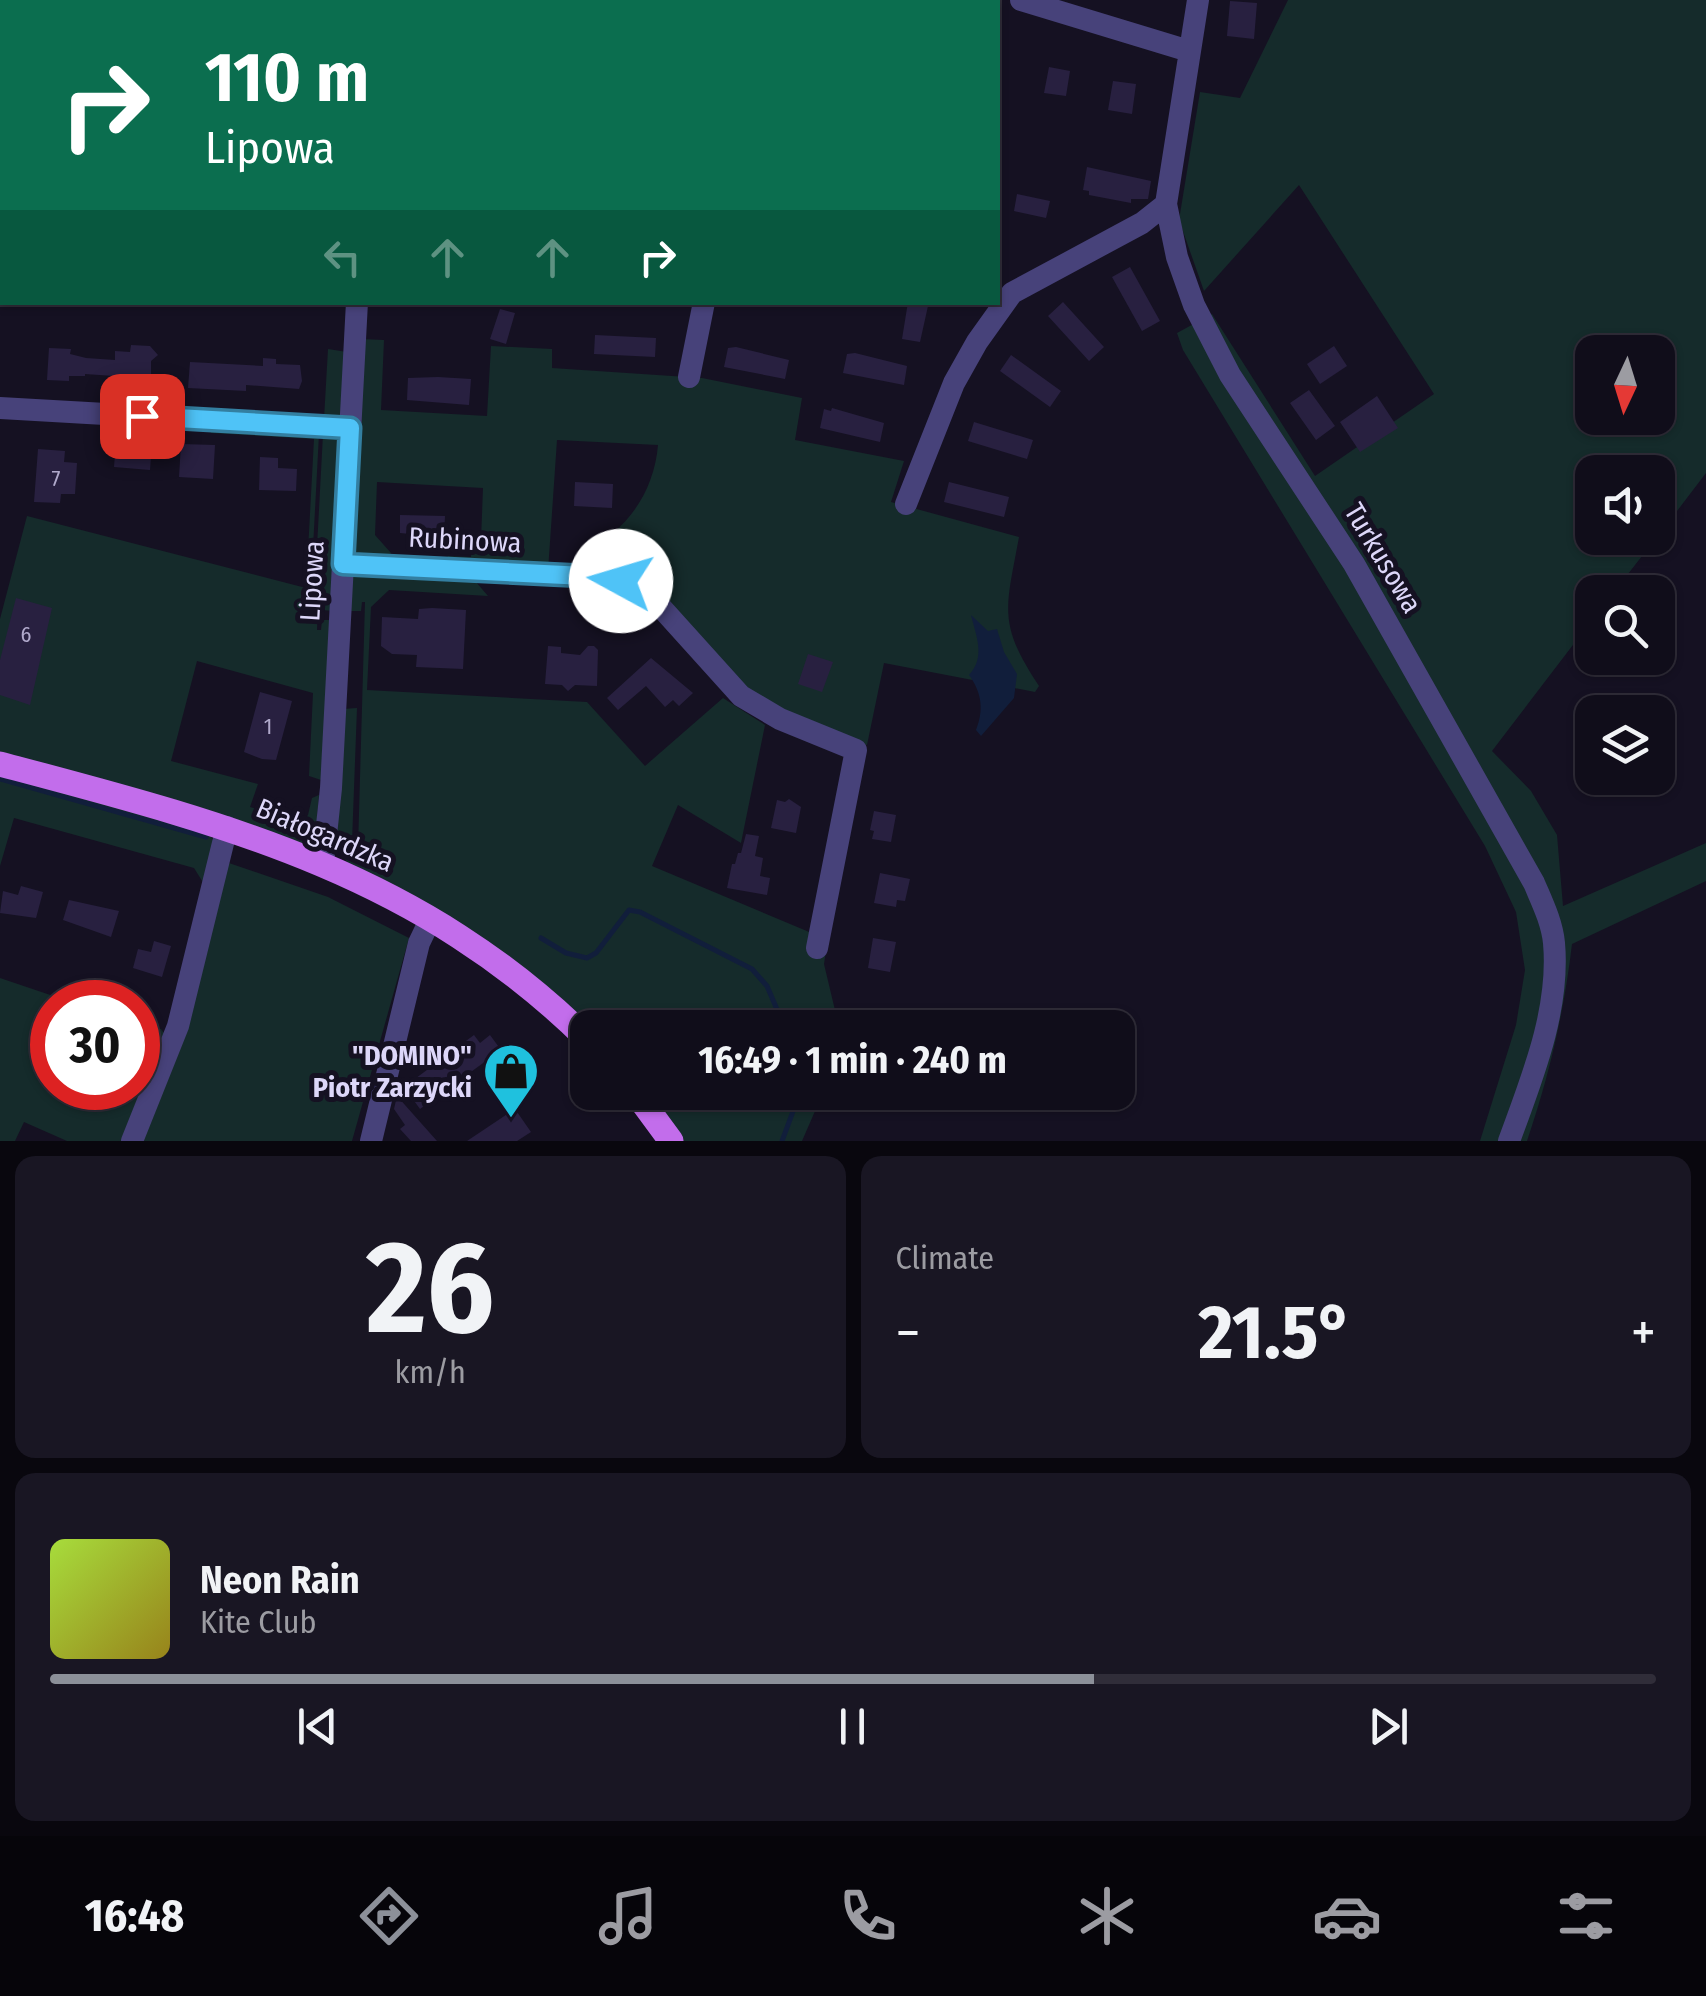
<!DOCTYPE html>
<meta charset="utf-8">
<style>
body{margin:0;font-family:"Fira Sans Condensed",sans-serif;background:#191623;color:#f1f3f6;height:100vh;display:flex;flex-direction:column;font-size:38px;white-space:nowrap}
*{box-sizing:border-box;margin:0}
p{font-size:32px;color:#9c9ca2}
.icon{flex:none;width:55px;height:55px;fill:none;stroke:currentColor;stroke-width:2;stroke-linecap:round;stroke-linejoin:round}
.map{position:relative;height:1141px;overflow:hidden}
.side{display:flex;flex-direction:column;gap:15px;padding:15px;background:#09070e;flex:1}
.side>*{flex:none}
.top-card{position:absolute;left:0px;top:0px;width:1000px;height:305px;box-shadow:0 2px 8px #0004,0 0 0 2px #302d39;background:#0b6e4f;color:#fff;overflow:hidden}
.needle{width:65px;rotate:184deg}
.buttons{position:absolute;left:1575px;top:335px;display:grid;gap:20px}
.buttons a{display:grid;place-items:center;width:100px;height:100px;border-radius:20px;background:#100d1a;box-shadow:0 2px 8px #0004,0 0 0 2px #302d39;font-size:50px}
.speed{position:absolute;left:30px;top:980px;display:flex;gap:20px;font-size:50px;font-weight:700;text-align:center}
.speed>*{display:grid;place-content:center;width:130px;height:130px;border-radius:50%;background:#100d1a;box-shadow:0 2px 8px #0004,0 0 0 2px #302d39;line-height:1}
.speed .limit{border:15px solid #d22;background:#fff;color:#111}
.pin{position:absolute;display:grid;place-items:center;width:85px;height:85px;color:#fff;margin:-42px;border-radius:20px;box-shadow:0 5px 15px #0006}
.me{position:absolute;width:110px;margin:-55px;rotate:276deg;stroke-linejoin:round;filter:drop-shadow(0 0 8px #0008)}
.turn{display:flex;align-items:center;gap:35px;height:210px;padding:0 40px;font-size:45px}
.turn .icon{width:130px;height:130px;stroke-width:2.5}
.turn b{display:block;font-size:70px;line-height:85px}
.lanes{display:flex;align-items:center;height:95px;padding:0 40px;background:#0003;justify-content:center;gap:50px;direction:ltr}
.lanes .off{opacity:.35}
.big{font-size:75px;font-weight:700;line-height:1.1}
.side .card{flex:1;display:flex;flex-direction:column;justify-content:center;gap:15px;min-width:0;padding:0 35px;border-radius:20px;background:#191623}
.side .dial{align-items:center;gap:0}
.dial b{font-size:130px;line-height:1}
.song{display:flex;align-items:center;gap:30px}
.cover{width:120px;height:120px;border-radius:15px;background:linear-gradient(135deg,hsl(80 70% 55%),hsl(50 70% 35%))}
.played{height:10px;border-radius:5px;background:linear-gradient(90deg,#8c9099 65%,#302d39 65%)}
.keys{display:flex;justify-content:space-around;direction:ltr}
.heat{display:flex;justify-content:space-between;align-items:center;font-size:55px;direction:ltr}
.side .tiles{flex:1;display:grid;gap:15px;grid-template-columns:1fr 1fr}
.card:last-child{grid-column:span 2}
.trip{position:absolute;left:570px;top:1010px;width:565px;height:100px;border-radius:20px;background:#100d1a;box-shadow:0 2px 8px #0004,0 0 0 2px #302d39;font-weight:700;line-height:100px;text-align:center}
.tabs{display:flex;height:160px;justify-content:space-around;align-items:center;background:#06050a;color:#9c9ca2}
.tabs .icon{width:70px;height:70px}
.tabs .current{color:#8c9099}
.tabs b{font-size:45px;color:#f1f3f6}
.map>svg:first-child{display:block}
</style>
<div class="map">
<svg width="1706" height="1141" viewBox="0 0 1706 1141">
<rect width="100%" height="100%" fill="#151122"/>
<!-- green -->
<path fill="#152b2b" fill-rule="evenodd" d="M1288,0h418v473l-48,63v-64h-66v66h64l-42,54h-22v28l-100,131 39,40 26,44 6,71 143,-63v38l-134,63c-8,69 -23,132 -45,197h-47l36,-116 9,-55 -9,-58 -31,-66 -302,-496 -6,-17 35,-19 103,162 119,-82 -135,-209 -95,106 -25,-71 21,-128 40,6zM1592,352h66v66h-66z
M361,339l23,1 -3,70 106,6 4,-70 61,3v19l150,10 100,20 -7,42 109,21 -13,41 128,35c-13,71 -22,86 20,149l-4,6 -151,-29 -17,82 -105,-41 -99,-102 -82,-32 2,-19c44,-19 71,-59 75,-106l-101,-5 -9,131 -106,-6 6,-9 23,1 1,-17h9l2,-52 -106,-6 -2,53 16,18 -5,9 -35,-8z
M328,349l19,3 -5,65 -18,2z
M211,426l108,8 -6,114 6,37 -2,45h4l1,-10h11l-12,160 -12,-4 4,-83 -116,-32 -26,100 87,23 -8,23 52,16 6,-8 4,-17 7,-3 -4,48 -11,3 -304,-90v-137l27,-103 279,72 8,-149 -103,-6z
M323,434l20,3 -9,174 -12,-1 1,-26 -6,-37z
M356,573l114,2 18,21 -99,-6 -18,17 -4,83 220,12 58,64 78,-68 42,27 -24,118 -63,-38 -26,61 162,68 12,17 -2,13 15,63 -251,1 -240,-165 -8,-10 -3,-13 6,-131 14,-1 -5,134 2,7 4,-1 7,-246h-3l-1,9h-13l1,-34z
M0,772l209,61 4,7 -9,44 -10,-16 -180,-50 -14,48z
M226,862l102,35 81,41 -57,203h-216z
M0,978l71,24h-19v86h86v-66l23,7 5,7 -40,105h-59l-43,-19 -9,19h-15z
M644,1093h198l-23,9 -17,39h-122z"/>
<!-- water -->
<path fill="#111e3b" d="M971,615l17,16 9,-2 7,23 13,22 -3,24 -33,38 -5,-6c8,-20 6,-37 -7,-55 17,-18 7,-39 2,-60z"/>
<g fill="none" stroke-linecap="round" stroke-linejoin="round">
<!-- stream -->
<path stroke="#111e3b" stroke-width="5" d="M358,2l1,-2
M0,779l206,58
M541,938l25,15 21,5 9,-5 33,-43 11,2 112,57 15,17 18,42
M782,1141l13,-35 -2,-14"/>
</g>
<!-- building -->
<path fill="#282040" d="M1230,1l27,2 -3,36 -27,-3z
M1049,67l21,4 -4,25 -22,-3z
M1113,81l23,3 -4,30 -24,-4z
M1087,167l64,14 -3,18h-17v4l-42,-8v-4l-6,-1z
M1017,194l33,7 -4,17 -32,-7z
M1130,267l30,54 -18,10 -30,-54z
M908,302l20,4 -8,36 -18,-3z
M1063,302l41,45 -15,14 -41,-45z
M500,309l15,4 -9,31 -16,-5z
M595,335l61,3 -1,19 -61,-3z
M131,345l19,1 8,9 -7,6v16l-21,3v5l-16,-1v-8l-29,-2v2h-16v5l-22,-1 2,-32 22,1 -1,5 16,4 29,2v-9l15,1z
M1334,346l13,20 -27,18 -13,-20z
M736,347l53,13 -4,19 -61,-12 4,-19z
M855,353l52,13 -3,19 -61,-12 4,-19z
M1011,355l50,36 -11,16 -50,-36z
M263,358l13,1v5l24,1 2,16 -3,8 -53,-4v6l-58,-3 2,-26 73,4z
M438,377l33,2 -2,26 -62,-5 1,-22z
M1309,390l26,36 -19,14 -26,-37z
M1377,396l21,32 -38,24 -20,-30z
M832,408l52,15 -4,19 -60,-14 4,-19 7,2z
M974,422l59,18 -6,19 -59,-18z
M116,440l36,3 -2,27 -36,-3z
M181,444l34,1 -2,34 -34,-2z
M38,449l27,2 -1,11 13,1 -2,31h-14l-1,9 -26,-1z
M260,457l18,1v10l19,1 -1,22 -37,-1z
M575,482l38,2 -1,24 -38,-2z
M949,482l60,15 -5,20 -60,-15z
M400,515l45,1 -1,21 -44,-4z
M16,598l36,10 -22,97 -30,-10v-35z
M432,608l34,2 -3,59 -47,-2 1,-12 -25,-1 -11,-8 1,-29 36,2 1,-10z
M548,646l13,1v6l19,2 8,-9h6l4,4 -1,36 -22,-1 -7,6 -6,-6 -17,-1z
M808,654l25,8 -11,30 -24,-8z
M651,658l42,35 -14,13 -6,-6 -8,7 -19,-21 -28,24 -11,-12z
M260,692l32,9 -16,59 -14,-1 -18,-7z
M789,799l12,8 -5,26 -25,-5 6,-28 8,2z
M874,811l22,4 -5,27 -19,-3 2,-8 -4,-1z
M746,834l13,2 -4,20 8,2 -3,18 10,2 -3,17 -40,-7 5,-24h3l3,-11h3z
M880,873l30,6 -5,22 -8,-1 -1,7 -22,-4z
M21,886l22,6 -7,26 -36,-5 3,-22 15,4z
M69,900l50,11 -8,26 -48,-17z
M873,938l23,4 -6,30 -22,-4z
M154,941l17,5 -9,31 -29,-9 5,-19 13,3z
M474,1035l6,8 10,-8 11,15 -81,59 -16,-22z
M397,1096l40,45h-26l-11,-12 5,-4 -11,-16z
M515,1109l16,23 -14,9h-50z"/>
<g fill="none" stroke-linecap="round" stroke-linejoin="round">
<!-- minor -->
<path stroke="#47427a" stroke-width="22" d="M1021,0l168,51
M1198,0l-32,204 11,53 17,48 36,70 124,189 180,319c8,19 18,39 20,60 6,67 -22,135 -45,198
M373,2v-2
M734,2l1,-2
M689,377l15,-75
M0,408l350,20
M906,504l48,-121 23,-41 35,-49 130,-70 24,-19
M343,564l242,12 47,9 26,19 83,92 39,23 76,31 -39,198
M323,863l8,-75 26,-486
M132,1141l46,-115 49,-199
M371,1141l48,-198 12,-25"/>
<!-- major -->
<path stroke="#c26deb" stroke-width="25" d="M0,764c222,59 418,108 588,276
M635,1092l36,49"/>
</g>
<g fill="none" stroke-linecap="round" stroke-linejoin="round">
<!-- route casing -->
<g stroke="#337fa1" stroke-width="25">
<path id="route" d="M142,416l208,12 -7,136 242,12 36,5"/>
</g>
<!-- route -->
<use href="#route" stroke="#4fc3f7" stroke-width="18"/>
</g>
<!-- icons -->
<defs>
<g id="shop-pin" transform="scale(2.875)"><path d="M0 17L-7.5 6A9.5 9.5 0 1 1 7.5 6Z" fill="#1fc1de" stroke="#151122"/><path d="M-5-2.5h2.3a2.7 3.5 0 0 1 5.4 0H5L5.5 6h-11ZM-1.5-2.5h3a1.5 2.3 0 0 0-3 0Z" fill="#111"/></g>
</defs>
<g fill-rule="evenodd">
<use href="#shop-pin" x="511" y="1071"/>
</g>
<g text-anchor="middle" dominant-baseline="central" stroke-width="10" stroke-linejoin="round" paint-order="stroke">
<!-- number labels -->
<g font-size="22" fill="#b0a9cb">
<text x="56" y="478">7</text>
<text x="26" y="634">6</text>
<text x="268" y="726">1</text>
</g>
<!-- street labels -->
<g font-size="28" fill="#ddd7f9" stroke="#151122">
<text transform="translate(465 540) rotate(3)">Rubinowa</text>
<text transform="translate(1383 558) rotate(59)">Turkusowa</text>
<text transform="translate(312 581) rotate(-87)">Lipowa</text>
<text transform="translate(325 835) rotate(23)">Białogardzka</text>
</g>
<!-- poi labels -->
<g font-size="28" font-weight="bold" fill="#ddd7f9" stroke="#151122" text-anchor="end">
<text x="472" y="1055">"DOMINO"<tspan x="472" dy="32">Piotr Zarzycki</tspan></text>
</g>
</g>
</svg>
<div class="buttons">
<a><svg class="needle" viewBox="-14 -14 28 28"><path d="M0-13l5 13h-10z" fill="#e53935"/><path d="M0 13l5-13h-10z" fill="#9c9ca2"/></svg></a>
<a><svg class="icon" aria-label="sound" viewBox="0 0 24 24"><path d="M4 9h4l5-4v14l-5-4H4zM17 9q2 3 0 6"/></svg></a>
<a><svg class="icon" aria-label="search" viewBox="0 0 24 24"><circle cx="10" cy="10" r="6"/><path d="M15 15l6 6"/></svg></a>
<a><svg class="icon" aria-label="layers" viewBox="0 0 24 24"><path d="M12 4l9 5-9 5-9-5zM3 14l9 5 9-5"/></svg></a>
</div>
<div class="speed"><div class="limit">30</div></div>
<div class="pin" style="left:142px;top:416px;background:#d93025"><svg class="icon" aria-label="arrive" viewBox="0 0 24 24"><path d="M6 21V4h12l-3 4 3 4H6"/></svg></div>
<svg class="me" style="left:621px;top:581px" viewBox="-20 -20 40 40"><circle r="19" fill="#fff"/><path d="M0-13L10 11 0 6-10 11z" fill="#4fc3f7"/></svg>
<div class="trip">16:49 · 1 min · 240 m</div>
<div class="top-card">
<div class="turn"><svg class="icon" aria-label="right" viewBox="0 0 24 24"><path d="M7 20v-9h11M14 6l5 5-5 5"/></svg><div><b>110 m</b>Lipowa</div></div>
<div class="lanes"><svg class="icon off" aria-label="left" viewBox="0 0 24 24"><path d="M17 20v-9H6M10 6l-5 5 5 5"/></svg><svg class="icon off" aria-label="ahead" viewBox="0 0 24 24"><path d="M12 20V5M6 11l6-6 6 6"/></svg><svg class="icon off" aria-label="ahead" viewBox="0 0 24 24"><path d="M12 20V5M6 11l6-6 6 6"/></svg><svg class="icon" aria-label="right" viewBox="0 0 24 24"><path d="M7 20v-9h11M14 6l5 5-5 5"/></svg></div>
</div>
</div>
<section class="side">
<div class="tiles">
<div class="card dial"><b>26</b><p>km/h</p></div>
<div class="card"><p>Climate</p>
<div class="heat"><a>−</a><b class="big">21.5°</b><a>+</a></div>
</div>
<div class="card">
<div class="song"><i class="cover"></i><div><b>Neon Rain</b><p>Kite Club</p></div></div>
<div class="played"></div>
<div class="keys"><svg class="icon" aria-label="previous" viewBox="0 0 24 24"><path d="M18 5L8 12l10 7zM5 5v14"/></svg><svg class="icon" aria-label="pause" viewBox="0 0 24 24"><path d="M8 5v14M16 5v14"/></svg><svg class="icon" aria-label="next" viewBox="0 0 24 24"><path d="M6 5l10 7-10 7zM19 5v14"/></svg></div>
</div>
</div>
</section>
<nav class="tabs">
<b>16:48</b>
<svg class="icon current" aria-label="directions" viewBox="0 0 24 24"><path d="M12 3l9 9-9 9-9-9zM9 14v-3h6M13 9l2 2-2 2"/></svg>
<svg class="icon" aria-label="music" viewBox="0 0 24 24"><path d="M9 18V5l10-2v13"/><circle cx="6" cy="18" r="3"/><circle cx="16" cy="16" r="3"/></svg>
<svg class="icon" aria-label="phone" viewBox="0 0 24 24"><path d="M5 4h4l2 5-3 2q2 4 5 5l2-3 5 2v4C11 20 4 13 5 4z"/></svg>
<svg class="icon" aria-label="climate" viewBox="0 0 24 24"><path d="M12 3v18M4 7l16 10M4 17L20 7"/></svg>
<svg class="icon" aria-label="car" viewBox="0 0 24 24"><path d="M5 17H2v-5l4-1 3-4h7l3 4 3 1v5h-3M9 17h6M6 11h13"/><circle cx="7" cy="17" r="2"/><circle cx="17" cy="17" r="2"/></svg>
<svg class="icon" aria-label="filters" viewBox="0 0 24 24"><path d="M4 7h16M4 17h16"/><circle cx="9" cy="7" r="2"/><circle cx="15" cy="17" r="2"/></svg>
</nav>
